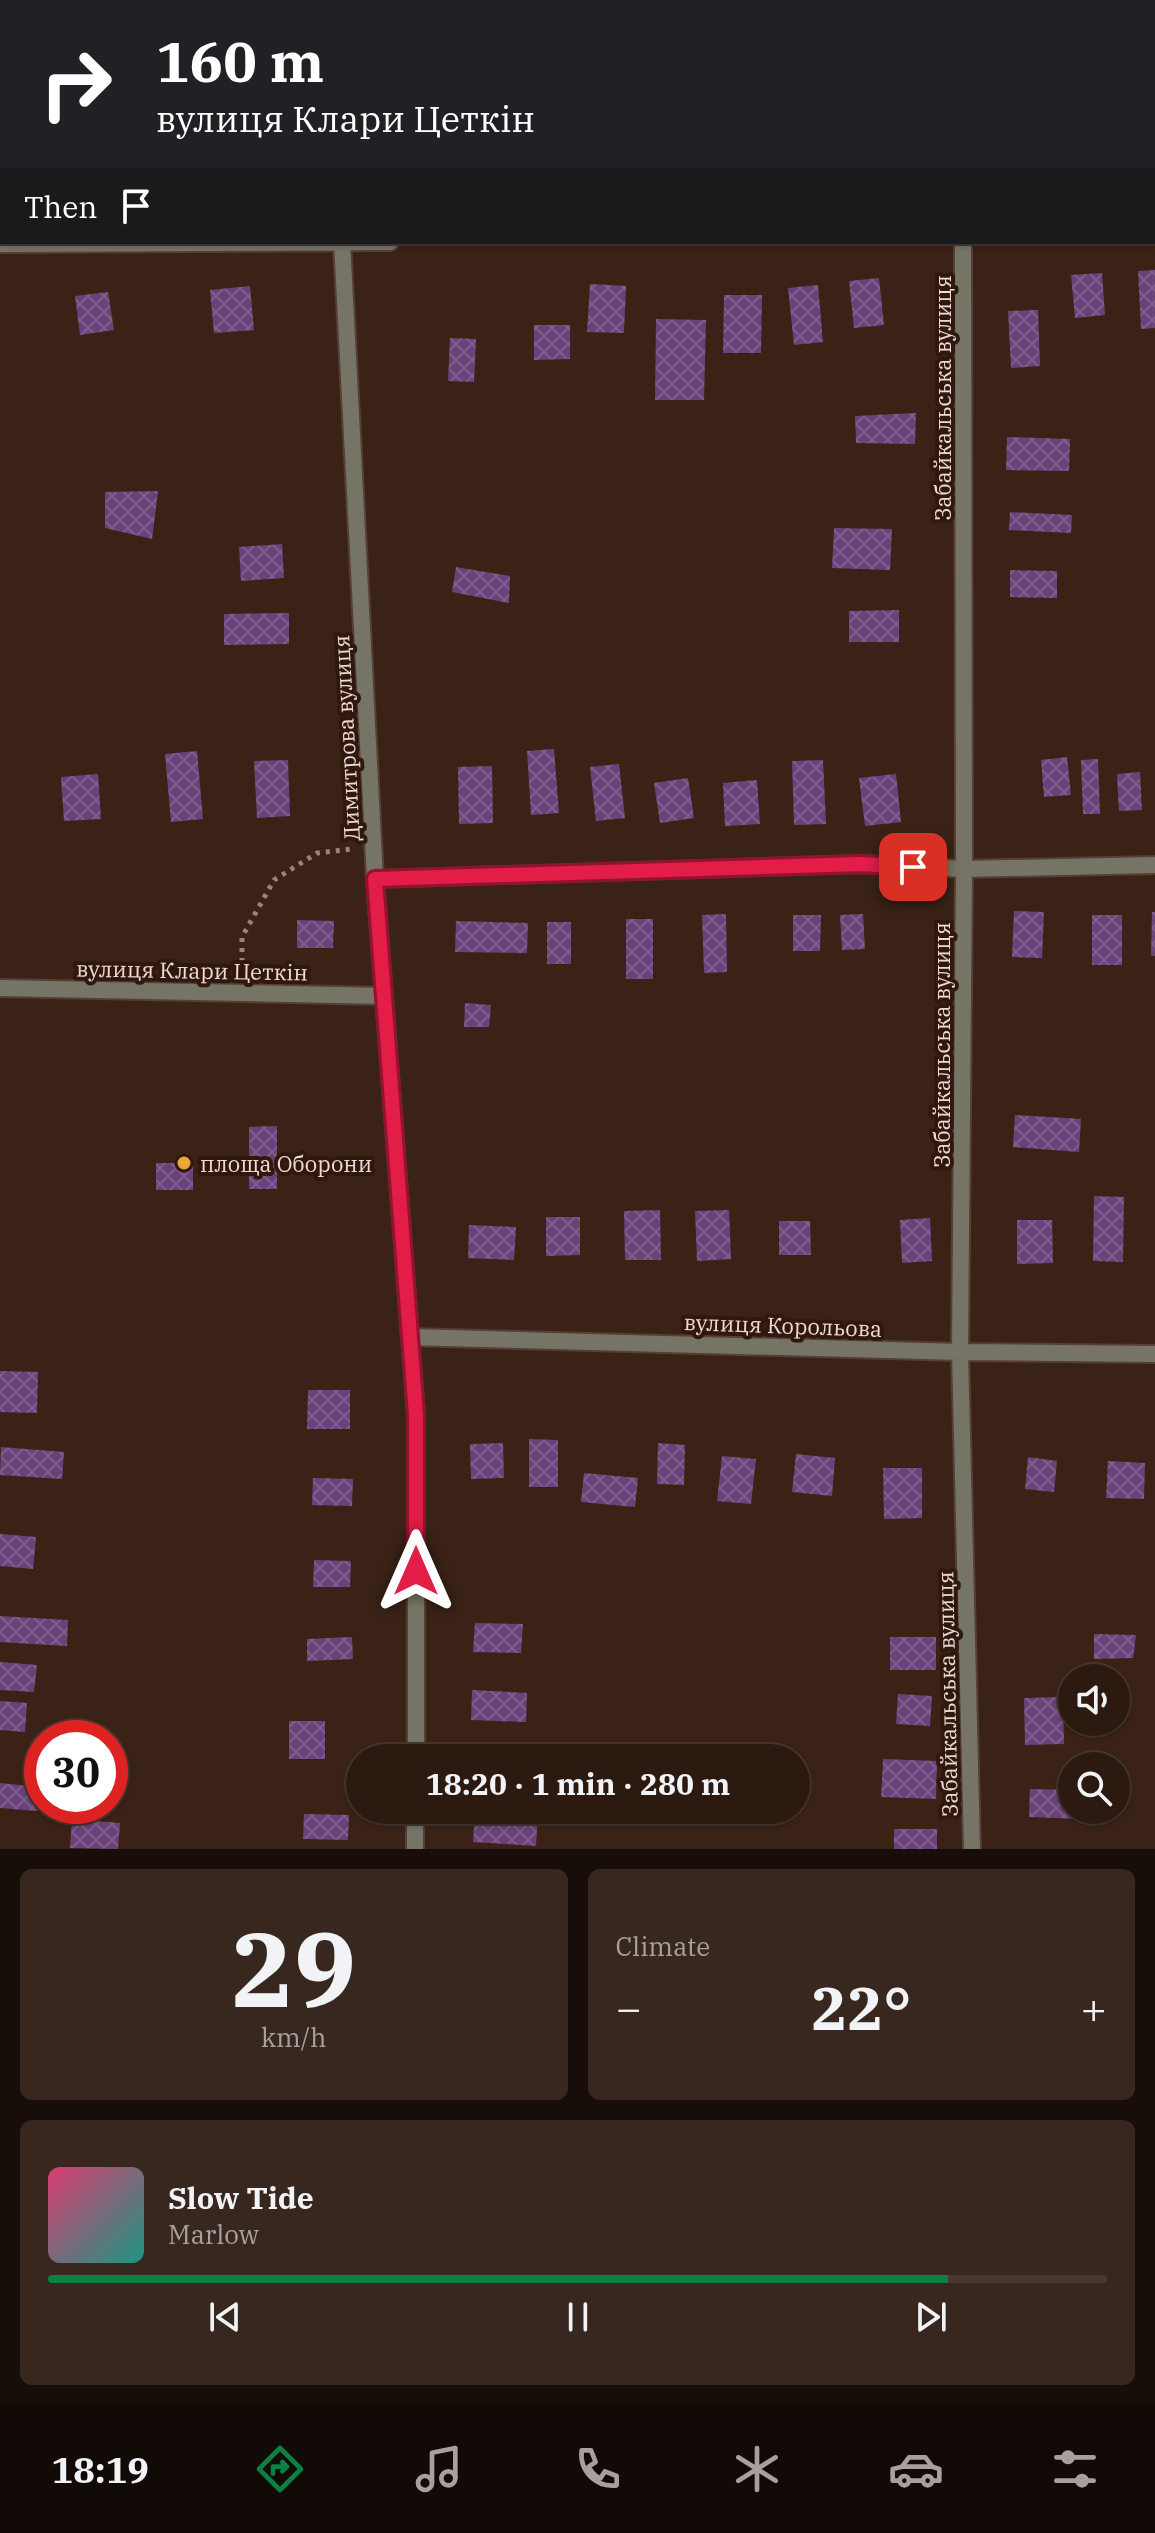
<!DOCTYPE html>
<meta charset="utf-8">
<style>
body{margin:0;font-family:"IBM Plex Serif",serif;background:#38271f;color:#f1f3f6;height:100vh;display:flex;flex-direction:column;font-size:30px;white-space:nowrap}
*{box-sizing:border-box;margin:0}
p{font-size:26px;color:#a6a19f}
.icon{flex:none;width:44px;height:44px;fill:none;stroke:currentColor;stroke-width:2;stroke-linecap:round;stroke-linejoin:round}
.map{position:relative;height:1849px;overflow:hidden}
.drawer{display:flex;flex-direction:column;gap:20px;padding:20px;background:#180e09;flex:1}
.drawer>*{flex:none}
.top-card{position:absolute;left:0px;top:0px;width:1156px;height:244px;box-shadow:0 2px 6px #0004,0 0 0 2px #483831;background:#202124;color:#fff;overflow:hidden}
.fabs{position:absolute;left:1058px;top:1664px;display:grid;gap:16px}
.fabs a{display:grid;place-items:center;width:72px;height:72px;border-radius:50%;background:#2c1a11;box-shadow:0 2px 6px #0004,0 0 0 2px #483831;font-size:40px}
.speed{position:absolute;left:24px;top:1720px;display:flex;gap:16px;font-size:40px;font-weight:700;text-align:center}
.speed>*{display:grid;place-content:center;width:104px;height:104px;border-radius:50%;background:#2c1a11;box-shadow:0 2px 6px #0004,0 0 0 2px #483831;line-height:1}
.speed .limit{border:12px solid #d22;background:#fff;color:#111}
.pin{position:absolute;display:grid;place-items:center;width:68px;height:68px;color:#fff;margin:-34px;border-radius:16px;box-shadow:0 4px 12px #0006}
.me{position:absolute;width:88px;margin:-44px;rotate:0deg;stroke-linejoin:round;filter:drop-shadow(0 0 6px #0008)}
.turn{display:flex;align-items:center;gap:28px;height:168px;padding:0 24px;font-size:36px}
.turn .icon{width:104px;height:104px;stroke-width:2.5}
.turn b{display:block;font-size:56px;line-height:68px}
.then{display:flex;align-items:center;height:76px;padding:0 24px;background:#0003;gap:16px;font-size:30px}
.big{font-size:60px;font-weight:800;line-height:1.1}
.drawer .card{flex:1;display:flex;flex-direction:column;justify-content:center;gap:12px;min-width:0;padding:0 28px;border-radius:12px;background:#38271f}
.drawer .dial{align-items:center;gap:0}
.dial b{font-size:104px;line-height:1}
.song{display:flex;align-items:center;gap:24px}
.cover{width:96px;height:96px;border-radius:12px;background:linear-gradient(135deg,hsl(340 70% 55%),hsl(170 70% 35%))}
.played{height:8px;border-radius:4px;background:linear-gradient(90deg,#0b8043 85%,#483831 85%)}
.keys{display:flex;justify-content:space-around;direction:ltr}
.heat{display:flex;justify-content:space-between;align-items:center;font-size:44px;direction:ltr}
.drawer .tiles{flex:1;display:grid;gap:20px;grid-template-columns:1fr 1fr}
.card:last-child{grid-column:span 2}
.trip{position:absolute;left:346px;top:1744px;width:464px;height:80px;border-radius:40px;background:#2c1a11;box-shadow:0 2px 6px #0004,0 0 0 2px #483831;font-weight:800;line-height:80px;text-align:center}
.menu{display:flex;height:128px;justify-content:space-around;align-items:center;background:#120a07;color:#a6a19f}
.menu .icon{width:56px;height:56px}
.menu .current{color:#0b8043}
.menu b{font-size:36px;color:#f1f3f6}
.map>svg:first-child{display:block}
</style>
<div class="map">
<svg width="1155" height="1849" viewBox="0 0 1155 1849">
<defs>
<pattern id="building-cross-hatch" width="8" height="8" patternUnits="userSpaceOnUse" patternTransform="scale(2)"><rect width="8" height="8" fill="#69427a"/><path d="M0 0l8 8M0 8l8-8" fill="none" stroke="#7f5d8c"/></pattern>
</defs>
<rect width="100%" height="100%" fill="#3a2217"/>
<!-- building -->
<path fill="url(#building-cross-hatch)" d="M1155,270v58l-14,1 -3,-58z
M1102,273l3,42 -30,3 -4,-43z
M879,278l5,47 -30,3 -5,-47z
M590,284l36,2 -2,47 -37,-1z
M818,285l5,57 -29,3 -6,-57z
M250,286l4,44 -40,3 -4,-43z
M108,292l6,38 -34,5 -5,-39z
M724,295h38l-1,58h-38z
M1038,310l2,56 -29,2 -3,-57z
M656,319l50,1 -2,80h-49z
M534,325h36v34l-36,1z
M450,338l26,1 -2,43 -26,-1z
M916,413l-1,31 -59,-1 -1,-27z
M1007,437l63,2 -1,32 -63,-1z
M158,491l-6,48 -47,-11v-36z
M1010,512l62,3 -1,18 -62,-3z
M834,528l58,1 -2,41 -58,-2z
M282,544l2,34 -43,3 -2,-34z
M456,567l54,9 -1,27 -57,-11z
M1010,570l47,1v27l-47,-1z
M899,610v32h-50v-31z
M289,613v31l-65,1v-31z
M554,749l5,64 -28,2 -4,-64z
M197,751l6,68 -32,3 -6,-68z
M1067,757l4,38 -27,2 -3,-37z
M1098,759l2,55h-17l-2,-54z
M288,760l2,56 -33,2 -3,-57z
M823,760l3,64 -32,1 -2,-64z
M619,764l6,54 -29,3 -6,-54z
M492,766l1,57 -34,1 -1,-57z
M1140,772l2,38 -23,1 -2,-37z
M98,774l3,45 -37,2 -3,-44z
M896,774l5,48 -36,4 -6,-48z
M688,778l6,40 -34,5 -6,-40z
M757,780l3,44 -35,2 -2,-43z
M1014,911l30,1 -2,46 -30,-1z
M1152,912h3v44h-4z
M726,914l1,58 -23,1 -2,-58z
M863,914l2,35 -23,1 -2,-35z
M793,915h28l-1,36h-27z
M1092,915h30v50h-30z
M626,919h27v60h-27z
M297,920l37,1 -1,27h-36z
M456,921l72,2 -1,30 -72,-1z
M547,922h24v42h-24z
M465,1003l26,2 -2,22h-25z
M1015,1115l66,4 -2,33 -66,-5z
M277,1126v63h-28v-62z
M156,1163h37v27h-37z
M1094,1196l30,1 -1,65 -30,-1z
M660,1210l1,50h-36l-1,-49z
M729,1210l2,49 -34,2 -2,-50z
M546,1217h34v38l-34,1z
M930,1218l2,43 -30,2 -2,-43z
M1017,1220h35l1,43 -36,1z
M779,1221h31l1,34h-32z
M469,1225l47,2 -2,33 -46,-2z
M0,1371l38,1 -1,41 -37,-1z
M308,1390h42v39h-43z
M529,1439l29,1v47h-29z
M503,1443l1,35 -33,1 -1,-35z
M658,1443l27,2 -1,40 -27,-1z
M1,1447l63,5 -2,27 -62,-4z
M796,1454l39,4 -3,38 -40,-4z
M722,1456l34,3 -5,45 -34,-3z
M1028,1457l29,4 -3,31 -29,-3z
M1108,1461l37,2 -1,36 -38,-1z
M883,1468h39v50l-38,1z
M584,1473l54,5 -3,29 -54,-5z
M313,1478l40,1 -1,27 -40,-1z
M0,1534l36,3 -3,32 -33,-3z
M314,1560l37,1 -1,26h-37z
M0,1616l68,4 -1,26 -67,-4z
M475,1623l48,1 -2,29 -48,-1z
M1094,1634l42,1 -3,23 -39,1z
M352,1637l1,22 -46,2v-22z
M890,1637h46v33h-46z
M0,1662l37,3 -3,27 -34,-2z
M472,1690l55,3 -1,29 -55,-2z
M898,1694l34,2 -2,30 -34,-2z
M1063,1697l1,47 -39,1 -1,-47z
M0,1701l27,2 -2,29 -25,-2z
M289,1721h36v38h-36z
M883,1759l54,2 -1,38 -55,-2z
M0,1783l39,4 -2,24 -37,-3z
M1030,1789l42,1v20h38v10l-81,-3z
M475,1811l63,3 -2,32 -63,-4z
M304,1814l45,1 -1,25 -45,-1z
M72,1819l48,4 -2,26 -48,-1z
M894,1829h43v20h-43z"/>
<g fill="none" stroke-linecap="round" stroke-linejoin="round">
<!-- street casing -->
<g stroke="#563f35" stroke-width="20">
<path id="street" d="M959,0v2
M346,2v-2
M1154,226h1
M342,242l33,637 41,536v343
M963,242l1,627 -4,483 12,497
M0,244l390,-2
M375,879l486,-15 103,5 191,-4
M0,988l384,8
M410,1337l550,15 195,2
M415,1849v-39"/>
</g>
<!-- path -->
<path stroke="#99847b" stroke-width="5" stroke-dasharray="4 6" stroke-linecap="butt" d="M267,0v2
M1154,199h1
M0,217h2
M242,972v-35l32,-57 43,-27 35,-4"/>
<!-- street -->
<use href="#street" stroke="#767467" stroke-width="16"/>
</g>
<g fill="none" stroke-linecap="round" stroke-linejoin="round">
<!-- route casing -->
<g stroke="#92132f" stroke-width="20">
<path id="route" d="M416,1571v-156l-41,-536 486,-15 52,3"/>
</g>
<!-- route -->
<use href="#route" stroke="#e11d48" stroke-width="14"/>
</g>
<!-- markers -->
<circle fill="#eda83b" stroke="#30180e" stroke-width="3" cx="184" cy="1163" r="8"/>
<g text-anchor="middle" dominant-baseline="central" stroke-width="8" stroke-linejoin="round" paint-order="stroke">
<!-- street labels -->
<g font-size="22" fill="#ecdad4" stroke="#30180e">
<text transform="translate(942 398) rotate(-90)">Забайкальська вулиця</text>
<text transform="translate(346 738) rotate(-93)">Димитрова вулиця</text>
<text transform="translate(192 970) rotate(1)">вулиця Клари Цеткін</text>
<text transform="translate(941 1045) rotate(-90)">Забайкальська вулиця</text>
<text transform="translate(783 1325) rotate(2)">вулиця Корольова</text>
<text transform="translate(947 1694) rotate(-91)">Забайкальська вулиця</text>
</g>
<!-- poi labels -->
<g font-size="22" fill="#ecdad4" stroke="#30180e" text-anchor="start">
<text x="200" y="1163">площа Оборони</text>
</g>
</g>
</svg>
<div class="fabs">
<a><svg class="icon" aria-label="sound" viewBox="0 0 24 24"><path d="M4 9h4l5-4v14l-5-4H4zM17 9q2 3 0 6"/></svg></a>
<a><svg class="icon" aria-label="search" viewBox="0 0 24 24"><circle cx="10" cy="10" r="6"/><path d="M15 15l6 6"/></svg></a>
</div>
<div class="speed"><div class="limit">30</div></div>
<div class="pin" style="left:913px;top:867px;background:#d93025"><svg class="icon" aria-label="arrive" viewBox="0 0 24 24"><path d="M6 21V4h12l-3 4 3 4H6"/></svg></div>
<svg class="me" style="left:416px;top:1571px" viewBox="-20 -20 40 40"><path d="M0-17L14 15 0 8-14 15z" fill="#e11d48" stroke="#fff" stroke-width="4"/></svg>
<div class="trip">18:20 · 1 min · 280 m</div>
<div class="top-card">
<div class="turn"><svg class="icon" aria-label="right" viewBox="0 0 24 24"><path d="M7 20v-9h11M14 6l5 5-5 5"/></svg><div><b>160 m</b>вулиця Клари Цеткін</div></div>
<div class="then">Then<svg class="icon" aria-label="arrive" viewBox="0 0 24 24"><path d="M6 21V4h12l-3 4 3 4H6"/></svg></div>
</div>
</div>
<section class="drawer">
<div class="tiles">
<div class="card dial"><b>29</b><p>km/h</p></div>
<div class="card"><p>Climate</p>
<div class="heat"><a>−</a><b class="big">22°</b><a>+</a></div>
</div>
<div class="card">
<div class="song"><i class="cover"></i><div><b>Slow Tide</b><p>Marlow</p></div></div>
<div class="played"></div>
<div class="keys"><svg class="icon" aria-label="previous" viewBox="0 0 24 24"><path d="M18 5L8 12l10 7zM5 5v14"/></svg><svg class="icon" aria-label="pause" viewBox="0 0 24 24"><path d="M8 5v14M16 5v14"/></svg><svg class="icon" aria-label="next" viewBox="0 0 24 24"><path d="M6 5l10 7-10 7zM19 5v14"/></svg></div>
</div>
</div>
</section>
<nav class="menu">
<b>18:19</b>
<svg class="icon current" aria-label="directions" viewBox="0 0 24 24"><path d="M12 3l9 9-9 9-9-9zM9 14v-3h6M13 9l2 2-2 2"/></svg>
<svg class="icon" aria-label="music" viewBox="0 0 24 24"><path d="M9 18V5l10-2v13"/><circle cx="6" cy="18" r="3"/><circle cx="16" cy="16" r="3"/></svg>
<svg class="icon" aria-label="phone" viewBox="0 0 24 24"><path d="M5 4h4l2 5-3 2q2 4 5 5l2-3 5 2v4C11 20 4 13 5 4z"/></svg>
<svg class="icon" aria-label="climate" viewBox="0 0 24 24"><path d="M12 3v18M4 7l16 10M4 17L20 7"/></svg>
<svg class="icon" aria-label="car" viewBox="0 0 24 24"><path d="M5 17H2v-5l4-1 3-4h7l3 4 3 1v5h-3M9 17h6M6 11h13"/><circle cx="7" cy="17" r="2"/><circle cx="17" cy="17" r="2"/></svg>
<svg class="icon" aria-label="filters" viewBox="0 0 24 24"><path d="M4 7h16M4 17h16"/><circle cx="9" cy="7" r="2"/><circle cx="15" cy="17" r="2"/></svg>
</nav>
